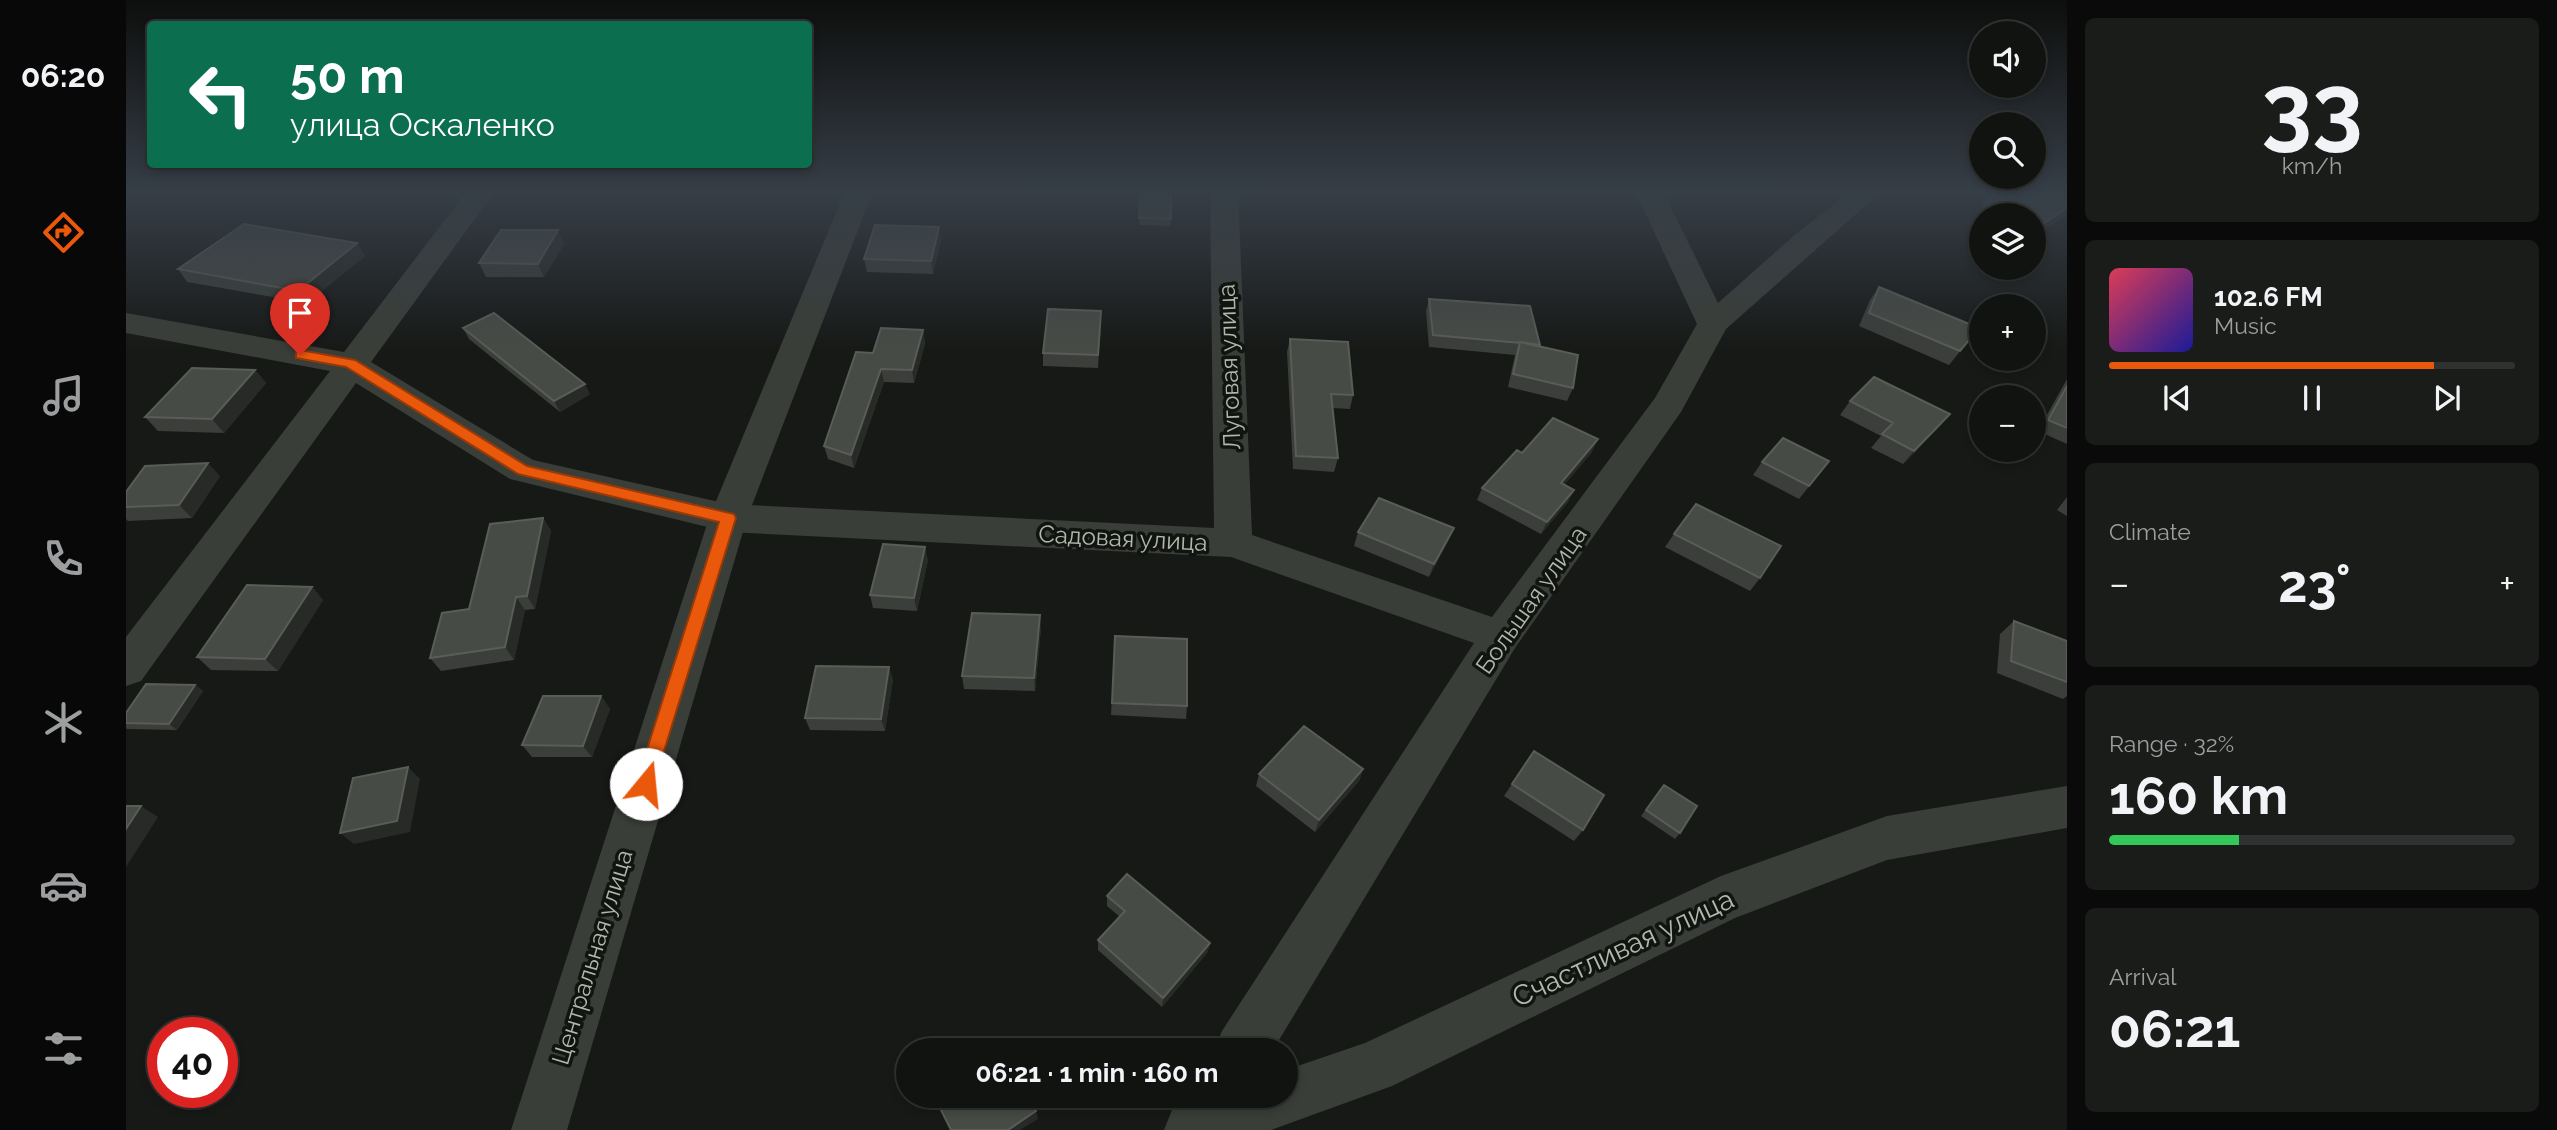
<!DOCTYPE html>
<meta charset="utf-8">
<style>
body{margin:0;font-family:Raleway,sans-serif;background:#1a1c1a;color:#f1f3f6;height:100vh;display:flex;flex-direction:column;font-size:26px;white-space:nowrap}
*{box-sizing:border-box;margin:0}
p{font-size:23px;color:#9c9e9f}
.icon{flex:none;width:38px;height:38px;fill:none;stroke:currentColor;stroke-width:2;stroke-linecap:round;stroke-linejoin:round}
.map{position:relative;flex:1;overflow:hidden}
.side{display:flex;flex-direction:column;gap:18px;padding:18px;background:#090a09;width:490px}
.side>*{flex:none}
.top-card{position:absolute;left:21px;top:21px;width:665px;height:147px;border-radius:7px;box-shadow:0 4px 10px #0003,0 0 0 2px #303231;background:#0b6e4f;color:#fff;overflow:hidden}
.fabs{position:absolute;left:1843px;top:21px;display:grid;gap:14px}
.fabs a{display:grid;place-items:center;width:77px;height:77px;border-radius:50%;background:#111311;box-shadow:0 4px 10px #0003,0 0 0 2px #303231;font-size:35px}
.speed{position:absolute;left:21px;top:1017px;display:flex;gap:14px;font-size:35px;font-weight:700;text-align:center}
.speed>*{display:grid;place-content:center;width:91px;height:91px;border-radius:50%;background:#111311;box-shadow:0 4px 10px #0003,0 0 0 2px #303231;line-height:1}
.speed .limit{border:10px solid #d22;background:#fff;color:#111}
.pin{position:absolute;display:grid;place-items:center;width:60px;height:60px;color:#fff;margin:-72px -30px;border-radius:50% 50% 50% 0;rotate:-45deg;box-shadow:0 0 7px #0007}
.pin .icon{rotate:45deg}
.me{position:absolute;width:77px;margin:-38px;rotate:17deg;stroke-linejoin:round;filter:drop-shadow(0 0 5px #0008)}
.turn{display:flex;align-items:center;gap:24px;height:147px;padding:0 28px;font-size:32px}
.turn .icon{width:91px;height:91px;stroke-width:2.5}
.turn b{display:block;font-size:49px;line-height:60px}
.big{font-size:52px;font-weight:700;line-height:1.1}
.side .tile{flex:1;display:flex;flex-direction:column;justify-content:center;gap:10px;min-width:0;padding:0 24px;border-radius:10px;background:#1a1c1a}
.side .dial{align-items:center;gap:0}
.dial b{font-size:91px;line-height:1}
.song{display:flex;align-items:center;gap:21px}
.cover{width:84px;height:84px;border-radius:10px;background:linear-gradient(135deg,hsl(350 70% 55%),hsl(240 70% 35%))}
.played{height:7px;border-radius:4px;background:linear-gradient(90deg,#ea580c 80%,#303231 80%)}
.keys{display:flex;justify-content:space-around;direction:ltr}
.heat{display:flex;justify-content:space-between;align-items:center;font-size:38px;direction:ltr}
.charge{height:10px;border-radius:5px;background:linear-gradient(90deg,#34c759 32%,#303231 0)}
.trip{position:absolute;left:770px;top:1038px;width:402px;height:70px;border-radius:35px;background:#111311;box-shadow:0 4px 10px #0003,0 0 0 2px #303231;font-weight:700;line-height:70px;text-align:center}
main{display:flex;flex:1;min-height:0}
.tabs{display:flex;flex-direction:column;width:126px;justify-content:space-around;align-items:center;background:#070807;color:#9c9e9f}
.tabs .icon{width:49px;height:49px}
.tabs .on{color:#ea580c}
.tabs b{font-size:32px;color:#f1f3f6}
.map>svg:first-child{display:block}
</style>
<main>
<nav class="tabs">
<b>06:20</b>
<svg class="icon on" aria-label="directions" viewBox="0 0 24 24"><path d="M12 3l9 9-9 9-9-9zM9 14v-3h6M13 9l2 2-2 2"/></svg>
<svg class="icon" aria-label="music" viewBox="0 0 24 24"><path d="M9 18V5l10-2v13"/><circle cx="6" cy="18" r="3"/><circle cx="16" cy="16" r="3"/></svg>
<svg class="icon" aria-label="phone" viewBox="0 0 24 24"><path d="M5 4h4l2 5-3 2q2 4 5 5l2-3 5 2v4C11 20 4 13 5 4z"/></svg>
<svg class="icon" aria-label="climate" viewBox="0 0 24 24"><path d="M12 3v18M4 7l16 10M4 17L20 7"/></svg>
<svg class="icon" aria-label="car" viewBox="0 0 24 24"><path d="M5 17H2v-5l4-1 3-4h7l3 4 3 1v5h-3M9 17h6M6 11h13"/><circle cx="7" cy="17" r="2"/><circle cx="17" cy="17" r="2"/></svg>
<svg class="icon" aria-label="filters" viewBox="0 0 24 24"><path d="M4 7h16M4 17h16"/><circle cx="9" cy="7" r="2"/><circle cx="15" cy="17" r="2"/></svg>
</nav>
<div class="map">
<svg width="1941" height="1130" viewBox="0 0 1941 1130">
<rect width="100%" height="100%" fill="#171917"/>
<g fill="none" stroke-linecap="round" stroke-linejoin="round">
<!-- minor -->
<path fill="#3a3e38" fill-rule="evenodd" d="M341,191h28l-124,171 162,98 195,44 486,24 -4,-337h28l14,344 240,82 163,-219 42,-74 -62,-133h28l55,112 79,-70 54,-42h31l-156,138 -45,83 -166,236 -242,402h-59l8,-19 252,-388 -243,-86 -503,-25 -218,-53 -154,-96 -215,298 -15,5v-49l204,-266 -204,-38v-20l218,39z
M1941,786v42l-180,32 -152,58 -343,168 -121,44h-107l8,-20 39,-14h75v-26l79,-27 356,-167 166,-60z"/>
<!-- tertiary -->
<path fill="#3a3e38" fill-rule="evenodd" d="M719,191h28l-126,327 -180,612h-56l198,-612z"/>
</g>
<!-- wall -->
<path fill="#3b3e3a" d="M1014,191l31,28 -1,7 -31,-1z
M1415,191h58l-1,3z
M1941,191v24l-33,22v-22h-35l-18,-8 9,-13z
M815,240l-8,34 -66,-2 -3,-13z
M438,244l-20,33h-58l-7,-14z
M239,256l-58,47 -120,-21 -9,-13z
M1753,287l100,41 -30,37 -90,-39 11,-26z
M1303,299l111,46v2l33,41 -6,13 -59,-14 7,-32 -86,-8 -3,-36z
M975,324l-3,44 -55,-2v-13z
M337,328l127,66 -30,18 -91,-73z
M797,330l2,14 -11,39 -30,-1 -30,86 -26,-9 -4,-13 49,-93z
M1164,339l63,56 -3,14 -18,-1 6,50 -4,14 -41,-3 -6,-117z
M129,370l11,13 -42,50 -66,-2 -13,-14z
M1941,379v65l-29,-13z
M1724,401l88,27 -35,36 -32,-16 10,-12 -41,-21z
M1466,452l-28,33 10,5 -6,12 -27,32 -64,-34 5,-12 40,-35z
M1636,462l57,12 -20,25 -46,-24z
M94,476l-28,42 -64,3 -2,-2v-27z
M1941,497v19l-10,-6z
M417,518l8,13 -16,78 -10,1 -11,50 -73,11 -11,-13z
M1328,528l-6,13 -19,36 -75,-31 4,-14z
M1548,534l86,44 -10,13 -85,-44z
M802,560l-11,51 -44,-3 -3,-13z
M186,587l11,13 -45,71 -67,-1 -14,-13z
M1888,621l53,20v55l-4,3 -66,-26 3,-39z
M915,628l-6,63 -71,-2 -2,-13z
M989,636l72,70 -1,13 -75,-4z
M767,679l-8,52 -75,-1 -5,-12z
M69,685l8,6 -26,39 -50,-1 -1,-1v-15z
M475,696l9,13 -18,48h-60l-10,-12z
M1237,769l-4,12 -44,51 -59,-46 3,-12z
M1386,784l71,46 -9,11 -70,-45z
M1538,785l16,48 -5,6 -34,-23z
M981,896l103,47 -3,10 -45,54 -64,-57v-10l22,-23 -13,-11z"/>
<!-- shaded-wall -->
<path fill="#272a27" d="M1941,208v7l-33,22v-7z
M813,227l2,13 -8,34 -2,-13z
M432,230l6,14 -20,33 -6,-13z
M231,243l8,13 -58,47 -9,-12z
M975,311v13l-3,44v-13z
M797,330l2,14 -11,39 -2,-13z
M755,369l3,13 -30,86 -3,-13z
M129,370l11,13 -42,50 -12,-14z
M459,384l5,10 -30,18 -6,-11z
M1824,414l-12,14 -35,36 11,-13z
M1472,439l-6,13 -37,44 6,-13z
M82,463l12,13 -28,42 -13,-13z
M1448,490l-6,12 -27,32 6,-12z
M417,518l8,13 -16,78 -8,-13z
M1328,528l-6,13 -19,36 5,-13z
M799,547l3,13 -11,51 -3,-13z
M186,587l11,13 -45,71 -13,-12z
M390,597l9,13 -11,50 -9,-13z
M914,615l1,13 -6,63 -1,-13z
M763,667l4,12 -8,52 -4,-12z
M69,685l8,6 -26,39 -8,-6z
M475,696l9,13 -18,48 -9,-11z
M282,767l12,12 -10,53 -56,12 -14,-11z
M1237,769l-4,12 -44,51 4,-12z
M15,806l17,11 -32,50v-38z
M1084,943l-3,10 -45,54 1,-9z
M910,1111l2,8 -18,11h-12z"/>
<!-- building -->
<path fill="#474b46" stroke="#585d56" stroke-width="2" d="M1014,191h31v28l-32,-1z
M1869,191h72v17l-33,22v-15h-9l2,-5 -37,-16z
M118,224l113,19 -59,48 -120,-22z
M749,225l64,2 -8,34 -67,-2z
M375,230h57l-20,34 -59,-1z
M1753,287l100,41 -19,23 -91,-38z
M1303,299l101,7 10,39 -20,-3v1l-87,-8z
M922,309l53,2 -3,44 -55,-2z
M368,313l91,71 -31,17 -91,-73z
M755,328l42,2 -11,40 -31,-1 -30,86 -27,-9 32,-94 17,1z
M1164,339l58,3 5,53 -22,-1 7,64 -42,-2z
M1394,342l58,13 -5,33 -60,-14z
M66,368l63,2 -43,49 -67,-2z
M1748,377l76,37 -36,37 -32,-17 11,-11 -43,-22z
M1941,386v42l-19,-8z
M1427,418l45,21 -37,44 13,7 -27,32 -65,-34 35,-38 5,3z
M1657,438l46,23 -20,25 -47,-24z
M82,463l-29,42 -53,2v-15l19,-26z
M1253,498l75,30 -20,36 -76,-32z
M1570,504l85,42 -21,32 -86,-44z
M417,518l-16,78 -11,1 -11,50 -75,11 12,-45 27,-4 21,-85z
M757,544l42,3 -11,51 -44,-3z
M121,585l65,2 -47,72 -68,-2z
M846,613l68,2 -6,63 -72,-2z
M1888,621l53,20v41l-56,-21z
M989,636l72,3v67l-75,-3z
M690,666l73,1 -8,52 -76,-1z
M20,684l49,1 -26,39 -43,-1v-10z
M417,696h58l-18,50 -61,-1z
M1178,726l59,43 -44,51 -60,-46z
M1408,751l70,44 -21,35 -71,-46z
M282,767l-11,54 -57,12 13,-55z
M1538,785l33,21 -17,27 -34,-23z
M0,806h15l-15,23z
M1001,874l83,69 -47,55 -65,-58 27,-29 -18,-15z
M873,1039l6,11h-24z
M808,1096h94l8,15 -28,19h-57z"/>
<!-- sky -->
<linearGradient id="sky" x2="0" y2="1"><stop stop-color="#0d0e0d"/><stop offset="0.55" stop-color="#363e47"/><stop offset="1" stop-color="#363e47" stop-opacity="0"/></linearGradient>
<rect width="1941" height="349" fill="url(#sky)"/>
<!-- route -->
<path fill="#ea580c" stroke="#983908" stroke-width="2" d="M174,350l55,10 172,106 207,48 2,4 -84,272 -6,3 -7,-3 -3,-6 83,-262 -201,-48 -172,-107 -50,-9v-6z"/>
<g text-anchor="middle" dominant-baseline="central" stroke-width="7" stroke-linejoin="round" paint-order="stroke">
<!-- street labels -->
<g font-size="24" fill="#b0b9a9" stroke="#121412">
<text transform="translate(1103 367) rotate(-92)">Луговая улица</text>
<text transform="translate(997 538) rotate(3)">Садовая улица</text>
<text transform="translate(1405 600) rotate(-55)">Большая улица</text>
<text transform="translate(466 957) rotate(-73)">Центральная улица</text>
</g>
<!-- near-street labels -->
<g font-size="28" fill="#b0b9a9" stroke="#121412">
<text transform="translate(1497 948) rotate(-25)">Счастливая улица</text>
</g>
</g>
</svg>
<div class="fabs">
<a><svg class="icon" aria-label="sound" viewBox="0 0 24 24"><path d="M4 9h4l5-4v14l-5-4H4zM17 9q2 3 0 6"/></svg></a>
<a><svg class="icon" aria-label="search" viewBox="0 0 24 24"><circle cx="10" cy="10" r="6"/><path d="M15 15l6 6"/></svg></a>
<a><svg class="icon" aria-label="layers" viewBox="0 0 24 24"><path d="M12 4l9 5-9 5-9-5zM3 14l9 5 9-5"/></svg></a>
<a>+</a>
<a>−</a>
</div>
<div class="speed"><div class="limit">40</div></div>
<div class="pin" style="left:174px;top:355px;background:#d93025"><svg class="icon" aria-label="arrive" viewBox="0 0 24 24"><path d="M6 21V4h12l-3 4 3 4H6"/></svg></div>
<svg class="me" style="left:520px;top:784px" viewBox="-20 -20 40 40"><circle r="19" fill="#fff"/><path d="M0-13L10 11 0 6-10 11z" fill="#ea580c"/></svg>
<div class="trip">06:21 · 1 min · 160 m</div>
<div class="top-card">
<div class="turn"><svg class="icon" aria-label="left" viewBox="0 0 24 24"><path d="M17 20v-9H6M10 6l-5 5 5 5"/></svg><div><b>50 m</b>улица Оскаленко</div></div>
</div>
</div>
<section class="side">
<div class="tile dial"><b>33</b><p>km/h</p></div>
<div class="tile">
<div class="song"><i class="cover"></i><div><b>102.6 FM</b><p>Music</p></div></div>
<div class="played"></div>
<div class="keys"><svg class="icon" aria-label="previous" viewBox="0 0 24 24"><path d="M18 5L8 12l10 7zM5 5v14"/></svg><svg class="icon" aria-label="pause" viewBox="0 0 24 24"><path d="M8 5v14M16 5v14"/></svg><svg class="icon" aria-label="next" viewBox="0 0 24 24"><path d="M6 5l10 7-10 7zM19 5v14"/></svg></div>
</div>
<div class="tile"><p>Climate</p>
<div class="heat"><a>−</a><b class="big">23°</b><a>+</a></div>
</div>
<div class="tile"><p>Range · 32%</p><b class="big">160 km</b><div class="charge"></div></div>
<div class="tile"><p>Arrival</p><b class="big">06:21</b></div>
</section>
</main>
